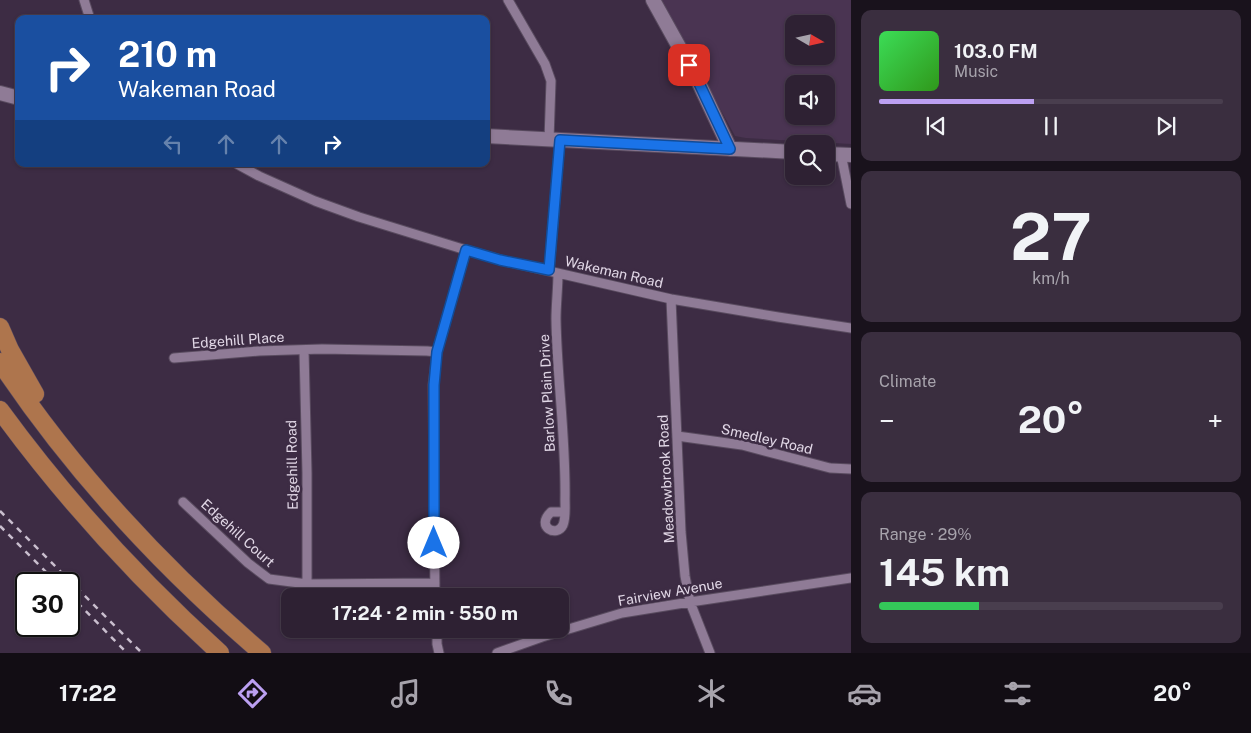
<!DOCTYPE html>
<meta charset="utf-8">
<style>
body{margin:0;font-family:"Public Sans",sans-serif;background:#3a2e3f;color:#f1f3f6;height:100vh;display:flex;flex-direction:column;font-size:19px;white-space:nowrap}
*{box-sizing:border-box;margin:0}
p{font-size:16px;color:#a7a3ac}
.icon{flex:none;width:28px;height:28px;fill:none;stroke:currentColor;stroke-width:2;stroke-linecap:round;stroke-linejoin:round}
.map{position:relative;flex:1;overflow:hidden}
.details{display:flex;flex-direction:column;gap:10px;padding:10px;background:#19121c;width:400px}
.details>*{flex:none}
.top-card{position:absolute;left:15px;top:15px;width:475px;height:152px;border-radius:10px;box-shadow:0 1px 4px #0004,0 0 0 1px #493e4e;background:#1a4fa0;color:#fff;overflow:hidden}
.needle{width:32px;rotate:99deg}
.controls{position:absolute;left:785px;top:15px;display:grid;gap:10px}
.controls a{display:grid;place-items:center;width:50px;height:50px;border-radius:10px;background:#2e2133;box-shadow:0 1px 4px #0004,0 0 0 1px #493e4e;font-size:25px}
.speed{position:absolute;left:15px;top:572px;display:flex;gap:10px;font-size:25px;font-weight:700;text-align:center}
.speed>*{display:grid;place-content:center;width:65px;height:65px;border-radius:50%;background:#2e2133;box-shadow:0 1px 4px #0004,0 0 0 1px #493e4e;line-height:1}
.speed .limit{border:2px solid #111;border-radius:8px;background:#fff;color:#111}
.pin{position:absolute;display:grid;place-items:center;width:42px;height:42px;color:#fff;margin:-21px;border-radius:10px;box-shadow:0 2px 8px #0006}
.me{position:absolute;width:55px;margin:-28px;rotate:0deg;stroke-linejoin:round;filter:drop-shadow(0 0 4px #0008)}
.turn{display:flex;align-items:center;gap:18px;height:105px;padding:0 20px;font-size:22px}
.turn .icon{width:65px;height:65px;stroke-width:2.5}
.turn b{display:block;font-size:35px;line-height:42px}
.lanes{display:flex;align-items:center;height:48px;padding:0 20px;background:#0003;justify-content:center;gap:25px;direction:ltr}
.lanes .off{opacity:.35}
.big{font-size:38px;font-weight:700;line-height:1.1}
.details .tile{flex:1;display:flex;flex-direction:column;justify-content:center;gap:8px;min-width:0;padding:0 18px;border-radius:10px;background:#3a2e3f}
.details .dial{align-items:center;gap:0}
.dial b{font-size:65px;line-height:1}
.song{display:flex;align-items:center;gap:15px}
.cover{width:60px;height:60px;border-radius:8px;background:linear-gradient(135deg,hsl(130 70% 55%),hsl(110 70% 35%))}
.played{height:5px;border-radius:2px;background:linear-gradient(90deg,#bca0f2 45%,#493e4e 45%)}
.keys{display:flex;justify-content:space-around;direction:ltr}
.heat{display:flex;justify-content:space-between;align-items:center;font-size:28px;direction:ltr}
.charge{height:8px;border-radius:4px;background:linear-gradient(90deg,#34c759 29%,#493e4e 0)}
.trip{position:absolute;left:281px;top:588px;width:288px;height:50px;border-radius:10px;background:#2e2133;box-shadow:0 1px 4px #0004,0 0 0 1px #493e4e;font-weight:700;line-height:50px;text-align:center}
.tab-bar{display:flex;height:80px;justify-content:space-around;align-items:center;background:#120d14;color:#a7a3ac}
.tab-bar .icon{width:35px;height:35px}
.tab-bar .on{color:#bca0f2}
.tab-bar b{font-size:22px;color:#f1f3f6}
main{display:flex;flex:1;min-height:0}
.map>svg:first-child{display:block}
</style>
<main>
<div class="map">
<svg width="851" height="653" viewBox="0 0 851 653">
<rect width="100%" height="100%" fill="#3d2c44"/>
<!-- built -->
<path fill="#4a3452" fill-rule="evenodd" d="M661,0h190v144l-105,-6 -11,-2zM794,24h32v32h-32zM794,84h32v32h-32z"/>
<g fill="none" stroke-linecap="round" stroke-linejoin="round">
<!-- street casing -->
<g stroke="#594b5f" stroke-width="11">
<path id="street" d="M84,0l6,19
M508,0l37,64 6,17 -2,59
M841,154l10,50
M237,164l22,12 56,25 44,16 107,33 35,10 170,39 107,18 73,11
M549,271l11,-131
M558,273c0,15 -2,31 -2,46 1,60 10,119 9,180 0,7 1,19 -2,26 -6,13 -28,2 -12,-13h13
M671,299l10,233 4,44 5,26 20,51
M304,350l3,123v111
M174,358l85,-7 63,-2 105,2 10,1
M677,436l65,9 88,23 21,1
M183,502l65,61 21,16 38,5 128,-1
M435,596l-2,-211 4,-33 29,-102
M437,629v15l2,9
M497,653l45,-16 80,-24 68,-11 161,-24"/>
</g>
<!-- secondary casing -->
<g stroke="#594b5f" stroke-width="16">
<path id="secondary" d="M653,0l45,81 32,68
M0,93l19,5
M486,136l308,16
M826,154l25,1"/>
</g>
<!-- highway casing -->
<g stroke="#594b5f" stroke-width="19">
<path id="highway" d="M0,327l10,23 25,44
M0,362c72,108 164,207 262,291
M0,410c65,89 138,169 220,243"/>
</g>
<!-- street -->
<use href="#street" stroke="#8f7b96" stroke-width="9"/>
<!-- secondary -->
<use href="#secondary" stroke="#8f7b96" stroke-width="14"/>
<!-- highway -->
<use href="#highway" stroke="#ae754d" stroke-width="18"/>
<!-- rail -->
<path stroke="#c9bece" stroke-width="2.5" stroke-dasharray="6 6" stroke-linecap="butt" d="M0,511l142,142
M0,526l58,58
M69,594l58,59"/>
</g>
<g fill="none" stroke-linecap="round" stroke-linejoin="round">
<!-- route casing -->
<g stroke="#114b97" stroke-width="12">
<path id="route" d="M434,543v-158l3,-33 29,-102 34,10 49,10 11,-130 170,9 -32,-68 -9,-16"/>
</g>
<!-- route -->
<use href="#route" stroke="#1a73e8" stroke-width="9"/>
</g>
<g text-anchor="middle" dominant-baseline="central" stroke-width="5" stroke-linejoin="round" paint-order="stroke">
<!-- street labels -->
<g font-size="14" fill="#e1d7e6" stroke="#3d2c44">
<text transform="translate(614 272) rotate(13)">Wakeman Road</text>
<text transform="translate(238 340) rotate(-4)">Edgehill Place</text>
<text transform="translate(547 393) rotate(-93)">Barlow Plain Drive</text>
<text transform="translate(767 439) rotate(13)">Smedley Road</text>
<text transform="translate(292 465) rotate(-91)">Edgehill Road</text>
<text transform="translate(666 479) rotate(-93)">Meadowbrook Road</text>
<text transform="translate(238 533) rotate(42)">Edgehill Court</text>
<text transform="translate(670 592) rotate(-10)">Fairview Avenue</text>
</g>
</g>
</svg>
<div class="controls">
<a><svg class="needle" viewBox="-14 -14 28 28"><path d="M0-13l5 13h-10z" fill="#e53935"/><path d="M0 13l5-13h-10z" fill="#a7a3ac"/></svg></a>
<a><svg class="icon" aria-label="sound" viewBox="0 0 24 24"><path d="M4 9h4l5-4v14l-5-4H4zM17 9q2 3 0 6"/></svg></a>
<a><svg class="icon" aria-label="search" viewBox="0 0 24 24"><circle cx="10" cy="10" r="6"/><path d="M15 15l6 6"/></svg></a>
</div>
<div class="speed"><div class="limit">30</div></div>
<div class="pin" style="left:689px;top:65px;background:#d93025"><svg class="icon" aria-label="arrive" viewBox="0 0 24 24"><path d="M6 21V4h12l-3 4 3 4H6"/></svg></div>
<svg class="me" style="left:434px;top:543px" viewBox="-20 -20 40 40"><circle r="19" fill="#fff"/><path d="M0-13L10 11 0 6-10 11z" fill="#1a73e8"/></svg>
<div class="trip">17:24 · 2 min · 550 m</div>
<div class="top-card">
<div class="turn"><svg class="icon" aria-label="right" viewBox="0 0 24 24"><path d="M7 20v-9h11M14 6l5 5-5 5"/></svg><div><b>210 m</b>Wakeman Road</div></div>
<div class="lanes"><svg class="icon off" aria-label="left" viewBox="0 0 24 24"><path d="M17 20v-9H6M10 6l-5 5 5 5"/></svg><svg class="icon off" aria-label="ahead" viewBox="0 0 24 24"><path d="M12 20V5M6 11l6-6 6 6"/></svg><svg class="icon off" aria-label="ahead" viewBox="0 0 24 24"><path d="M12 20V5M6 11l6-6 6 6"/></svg><svg class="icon" aria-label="right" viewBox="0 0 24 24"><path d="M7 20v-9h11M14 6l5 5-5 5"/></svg></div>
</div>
</div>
<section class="details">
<div class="tile">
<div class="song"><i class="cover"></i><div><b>103.0 FM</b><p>Music</p></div></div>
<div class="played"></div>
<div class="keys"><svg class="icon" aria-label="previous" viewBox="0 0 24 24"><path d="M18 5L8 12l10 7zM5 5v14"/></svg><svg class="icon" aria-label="pause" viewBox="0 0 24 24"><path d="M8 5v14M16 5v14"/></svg><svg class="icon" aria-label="next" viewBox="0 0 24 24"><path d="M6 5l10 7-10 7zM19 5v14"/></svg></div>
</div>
<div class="tile dial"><b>27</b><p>km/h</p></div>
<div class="tile"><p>Climate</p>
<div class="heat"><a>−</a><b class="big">20°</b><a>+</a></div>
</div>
<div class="tile"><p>Range · 29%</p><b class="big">145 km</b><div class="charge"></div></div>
</section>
</main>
<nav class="tab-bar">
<b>17:22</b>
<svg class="icon on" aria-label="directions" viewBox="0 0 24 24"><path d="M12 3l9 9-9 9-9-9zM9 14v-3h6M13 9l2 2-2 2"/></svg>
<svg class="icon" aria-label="music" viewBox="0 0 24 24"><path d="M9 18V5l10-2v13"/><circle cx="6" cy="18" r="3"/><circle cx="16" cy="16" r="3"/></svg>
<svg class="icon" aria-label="phone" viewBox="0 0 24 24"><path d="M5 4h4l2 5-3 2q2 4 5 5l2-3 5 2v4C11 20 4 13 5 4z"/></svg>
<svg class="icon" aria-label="climate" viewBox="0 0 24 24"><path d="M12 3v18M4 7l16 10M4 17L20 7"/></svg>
<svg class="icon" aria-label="car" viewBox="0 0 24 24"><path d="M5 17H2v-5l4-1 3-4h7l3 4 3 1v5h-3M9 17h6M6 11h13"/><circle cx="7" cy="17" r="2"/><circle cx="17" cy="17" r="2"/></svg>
<svg class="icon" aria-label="filters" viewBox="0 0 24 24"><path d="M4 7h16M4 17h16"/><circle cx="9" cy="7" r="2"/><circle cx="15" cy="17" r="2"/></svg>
<b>20°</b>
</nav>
